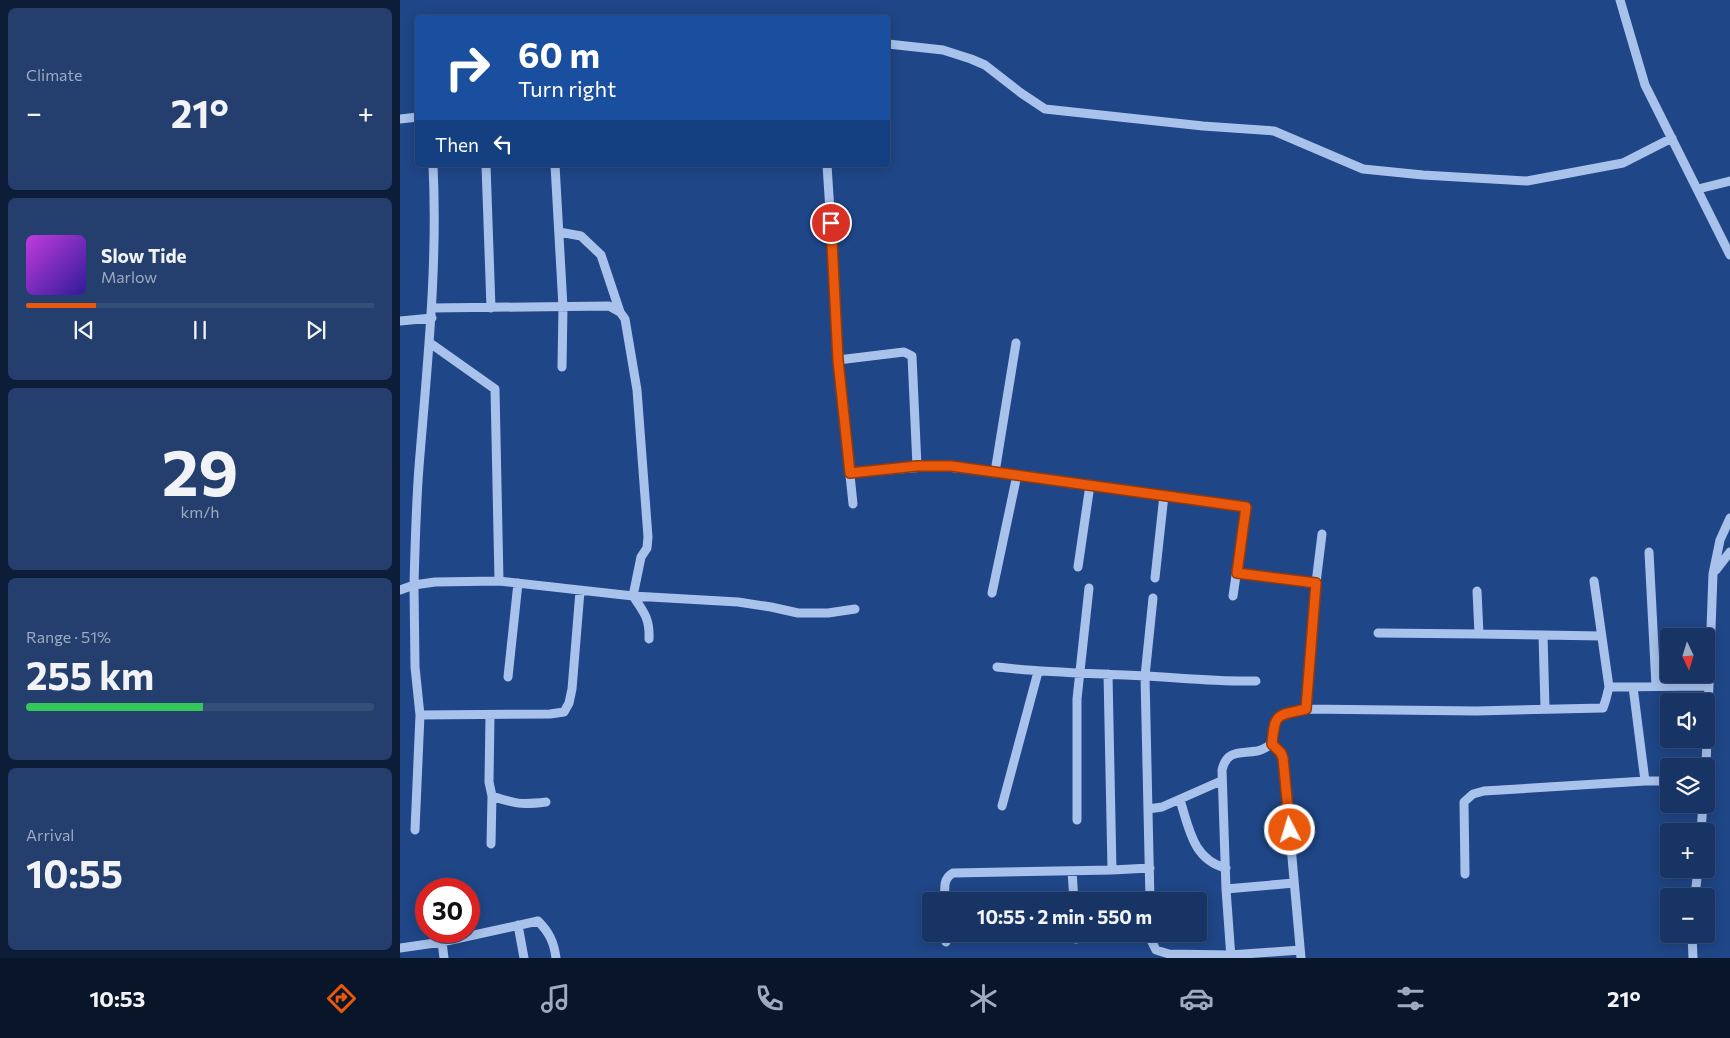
<!DOCTYPE html>
<meta charset="utf-8">
<style>
body{margin:0;font-family:Commissioner,sans-serif;background:#243f6e;color:#f1f3f6;height:100vh;display:flex;flex-direction:column;font-size:19px;white-space:nowrap}
*{box-sizing:border-box;margin:0}
p{font-size:16px;color:#9eaabf}
.icon{flex:none;width:28px;height:28px;fill:none;stroke:currentColor;stroke-width:2;stroke-linecap:round;stroke-linejoin:round}
.map{position:relative;flex:1;overflow:hidden}
.drawer{display:flex;flex-direction:column;gap:8px;padding:8px;background:#0d1d38;width:400px}
.drawer>*{flex:none}
.top-card{position:absolute;left:15px;top:15px;width:475px;height:152px;border-radius:5px;box-shadow:0 2px 12px #0003,0 0 0 1px #364f79;background:#1a4fa0;color:#fff;overflow:hidden}
.needle{width:32px;rotate:176deg}
.controls{position:absolute;left:1260px;top:628px;display:grid;gap:10px}
.controls a{display:grid;place-items:center;width:55px;height:55px;border-radius:5px;background:#173465;box-shadow:0 2px 12px #0003,0 0 0 1px #364f79;font-size:25px}
.speed{position:absolute;left:15px;top:878px;display:flex;gap:10px;font-size:25px;font-weight:700;text-align:center}
.speed>*{display:grid;place-content:center;width:65px;height:65px;border-radius:50%;background:#173465;box-shadow:0 2px 12px #0003,0 0 0 1px #364f79;line-height:1}
.speed .limit{border:8px solid #d22;background:#fff;color:#111}
.pin{position:absolute;display:grid;place-items:center;width:42px;height:42px;color:#fff;margin:-21px;border:2px solid #fff;border-radius:50%;box-shadow:0 1px 5px #0007}
.me{position:absolute;width:55px;margin:-28px;rotate:355deg;stroke-linejoin:round;filter:drop-shadow(0 0 4px #0008)}
.turn{display:flex;align-items:center;gap:18px;height:105px;padding:0 20px;font-size:22px}
.turn .icon{width:65px;height:65px;stroke-width:2.5}
.turn b{display:block;font-size:35px;line-height:42px}
.then{display:flex;align-items:center;height:48px;padding:0 20px;background:#0003;gap:10px;font-size:19px}
.big{font-size:38px;font-weight:700;line-height:1.1}
.drawer .tile{flex:1;display:flex;flex-direction:column;justify-content:center;gap:8px;min-width:0;padding:0 18px;border-radius:8px;background:#243f6e}
.drawer .dial{align-items:center;gap:0}
.dial b{font-size:65px;line-height:1}
.song{display:flex;align-items:center;gap:15px}
.cover{width:60px;height:60px;border-radius:8px;background:linear-gradient(135deg,hsl(290 70% 55%),hsl(250 70% 35%))}
.played{height:5px;border-radius:2px;background:linear-gradient(90deg,#ea580c 20%,#364f79 20%)}
.keys{display:flex;justify-content:space-around;direction:ltr}
.heat{display:flex;justify-content:space-between;align-items:center;font-size:28px;direction:ltr}
.charge{height:8px;border-radius:4px;background:linear-gradient(90deg,#34c759 51%,#364f79 0)}
.trip{position:absolute;left:522px;top:892px;width:285px;height:50px;border-radius:5px;background:#173465;box-shadow:0 2px 12px #0003,0 0 0 1px #364f79;font-weight:700;line-height:50px;text-align:center}
.tab-bar{display:flex;height:80px;justify-content:space-around;align-items:center;background:#091528;color:#9eaabf}
.tab-bar .icon{width:35px;height:35px}
.tab-bar .on{color:#ea580c}
.tab-bar b{font-size:22px;color:#f1f3f6}
main{display:flex;flex:1;min-height:0}
.map>svg:first-child{display:block}
</style>
<main>
<section class="drawer">
<div class="tile"><p>Climate</p>
<div class="heat"><a>−</a><b class="big">21°</b><a>+</a></div>
</div>
<div class="tile">
<div class="song"><i class="cover"></i><div><b>Slow Tide</b><p>Marlow</p></div></div>
<div class="played"></div>
<div class="keys"><svg class="icon" aria-label="previous" viewBox="0 0 24 24"><path d="M18 5L8 12l10 7zM5 5v14"/></svg><svg class="icon" aria-label="pause" viewBox="0 0 24 24"><path d="M8 5v14M16 5v14"/></svg><svg class="icon" aria-label="next" viewBox="0 0 24 24"><path d="M6 5l10 7-10 7zM19 5v14"/></svg></div>
</div>
<div class="tile dial"><b>29</b><p>km/h</p></div>
<div class="tile"><p>Range · 51%</p><b class="big">255 km</b><div class="charge"></div></div>
<div class="tile"><p>Arrival</p><b class="big">10:55</b></div>
</section>
<div class="map">
<svg width="1330" height="958" viewBox="0 0 1330 958">
<rect width="100%" height="100%" fill="#1f4687"/>
<g fill="none" stroke-linecap="round" stroke-linejoin="round">
<!-- minor -->
<path stroke="#a8c2eb" stroke-width="9" d="M1220,0l25,85 85,170
M488,44l55,6 28,9 14,6 36,28 24,16 158,17 71,5 89,38 60,6 104,6 96,-18 49,-25
M0,119l18,-2
M86,165l5,143
M155,165l8,142 -1,60
M427,165l5,77 6,118 15,144
M1298,189l32,-8
M159,232l22,4 20,19 19,57
M32,308l177,-2 11,6 5,7 12,71 11,147 -1,11 -6,9 -8,39c11,16 17,23 16,43
M0,321l32,-3
M30,343l65,46 4,192
M616,343l-21,129 251,35 -13,89
M438,360l66,-8 8,4 5,110
M450,473l87,-7 58,6
M922,534l-6,49 -10,126 170,2 127,-3 3,-9 3,-12 99,-1
M1249,552l7,134
M678,567l12,-82
M1316,570l14,-18
M837,573l79,10
M755,578l9,-83
M1194,581l15,106
M0,590l14,-5c1,-39 2,-79 5,-118 8,-100 19,-201 14,-302
M1077,591l2,43 64,1 2,73
M592,593l25,-118
M978,633l101,1
M1143,635l58,1
M597,667c49,6 99,6 148,9 37,2 74,6 111,5
M708,674l4,196
M108,677l10,-94
M1233,687l12,94
M20,715l130,-1 14,-2 5,-9 3,-14 8,-98
M90,716l-1,66 3,14 -1,48
M872,744c2,-32 4,-28 34,-35
M1306,766l7,-192 7,-34 10,-22
M92,796c23,8 30,9 54,6
M780,800c9,28 13,60 46,68
M602,806l36,-134
M748,809l14,-2 59,-26
M677,820v-121l12,-111
M15,830l5,-115 -5,-48 -1,-82 21,-3 64,-1 134,15 105,6 33,5 27,6h30l27,-4
M1301,831l2,-27
M672,871l2,30
M1065,874l-1,-72 9,-8 11,-3 161,-10h24
M826,889l68,-6
M1295,896l3,-27
M545,901c0,-11 -3,-22 8,-28l159,-3 38,-2
M750,901l-5,-225 8,-78
M118,925l6,33
M545,934l1,8
M676,934v5
M751,934v6l5,10 13,4 61,1 70,-5
M1292,934l1,24
M42,942l2,16
M0,948l42,-6 96,-21c11,11 16,21 18,37
M831,958l-5,-69 -4,-119c5,-21 18,-16 35,-19 5,-1 10,-4 15,-7l9,9 2,4 18,201"/>
</g>
<g fill="none" stroke-linecap="round" stroke-linejoin="round">
<!-- route casing -->
<g stroke="#983908" stroke-width="12">
<path id="route" d="M431,223l7,137 12,113 67,-7h34l295,41 -9,66 79,10 -10,126c-30,7 -31,3 -34,35l9,9 2,5 7,72"/>
</g>
<!-- route -->
<use href="#route" stroke="#ea580c" stroke-width="9"/>
</g>
</svg>
<div class="controls">
<a><svg class="needle" viewBox="-14 -14 28 28"><path d="M0-13l5 13h-10z" fill="#e53935"/><path d="M0 13l5-13h-10z" fill="#9eaabf"/></svg></a>
<a><svg class="icon" aria-label="sound" viewBox="0 0 24 24"><path d="M4 9h4l5-4v14l-5-4H4zM17 9q2 3 0 6"/></svg></a>
<a><svg class="icon" aria-label="layers" viewBox="0 0 24 24"><path d="M12 4l9 5-9 5-9-5zM3 14l9 5 9-5"/></svg></a>
<a>+</a>
<a>−</a>
</div>
<div class="speed"><div class="limit">30</div></div>
<div class="pin" style="left:431px;top:223px;background:#d93025"><svg class="icon" aria-label="arrive" viewBox="0 0 24 24"><path d="M6 21V4h12l-3 4 3 4H6"/></svg></div>
<svg class="me" style="left:890px;top:830px" viewBox="-20 -20 40 40"><circle r="17" fill="#ea580c" stroke="#fff" stroke-width="3"/><path d="M0-11L8 9 0 5-8 9z" fill="#fff"/></svg>
<div class="trip">10:55 · 2 min · 550 m</div>
<div class="top-card">
<div class="turn"><svg class="icon" aria-label="right" viewBox="0 0 24 24"><path d="M7 20v-9h11M14 6l5 5-5 5"/></svg><div><b>60 m</b>Turn right</div></div>
<div class="then">Then<svg class="icon" aria-label="left" viewBox="0 0 24 24"><path d="M17 20v-9H6M10 6l-5 5 5 5"/></svg></div>
</div>
</div>
</main>
<nav class="tab-bar">
<b>10:53</b>
<svg class="icon on" aria-label="directions" viewBox="0 0 24 24"><path d="M12 3l9 9-9 9-9-9zM9 14v-3h6M13 9l2 2-2 2"/></svg>
<svg class="icon" aria-label="music" viewBox="0 0 24 24"><path d="M9 18V5l10-2v13"/><circle cx="6" cy="18" r="3"/><circle cx="16" cy="16" r="3"/></svg>
<svg class="icon" aria-label="phone" viewBox="0 0 24 24"><path d="M5 4h4l2 5-3 2q2 4 5 5l2-3 5 2v4C11 20 4 13 5 4z"/></svg>
<svg class="icon" aria-label="climate" viewBox="0 0 24 24"><path d="M12 3v18M4 7l16 10M4 17L20 7"/></svg>
<svg class="icon" aria-label="car" viewBox="0 0 24 24"><path d="M5 17H2v-5l4-1 3-4h7l3 4 3 1v5h-3M9 17h6M6 11h13"/><circle cx="7" cy="17" r="2"/><circle cx="17" cy="17" r="2"/></svg>
<svg class="icon" aria-label="filters" viewBox="0 0 24 24"><path d="M4 7h16M4 17h16"/><circle cx="9" cy="7" r="2"/><circle cx="15" cy="17" r="2"/></svg>
<b>21°</b>
</nav>
